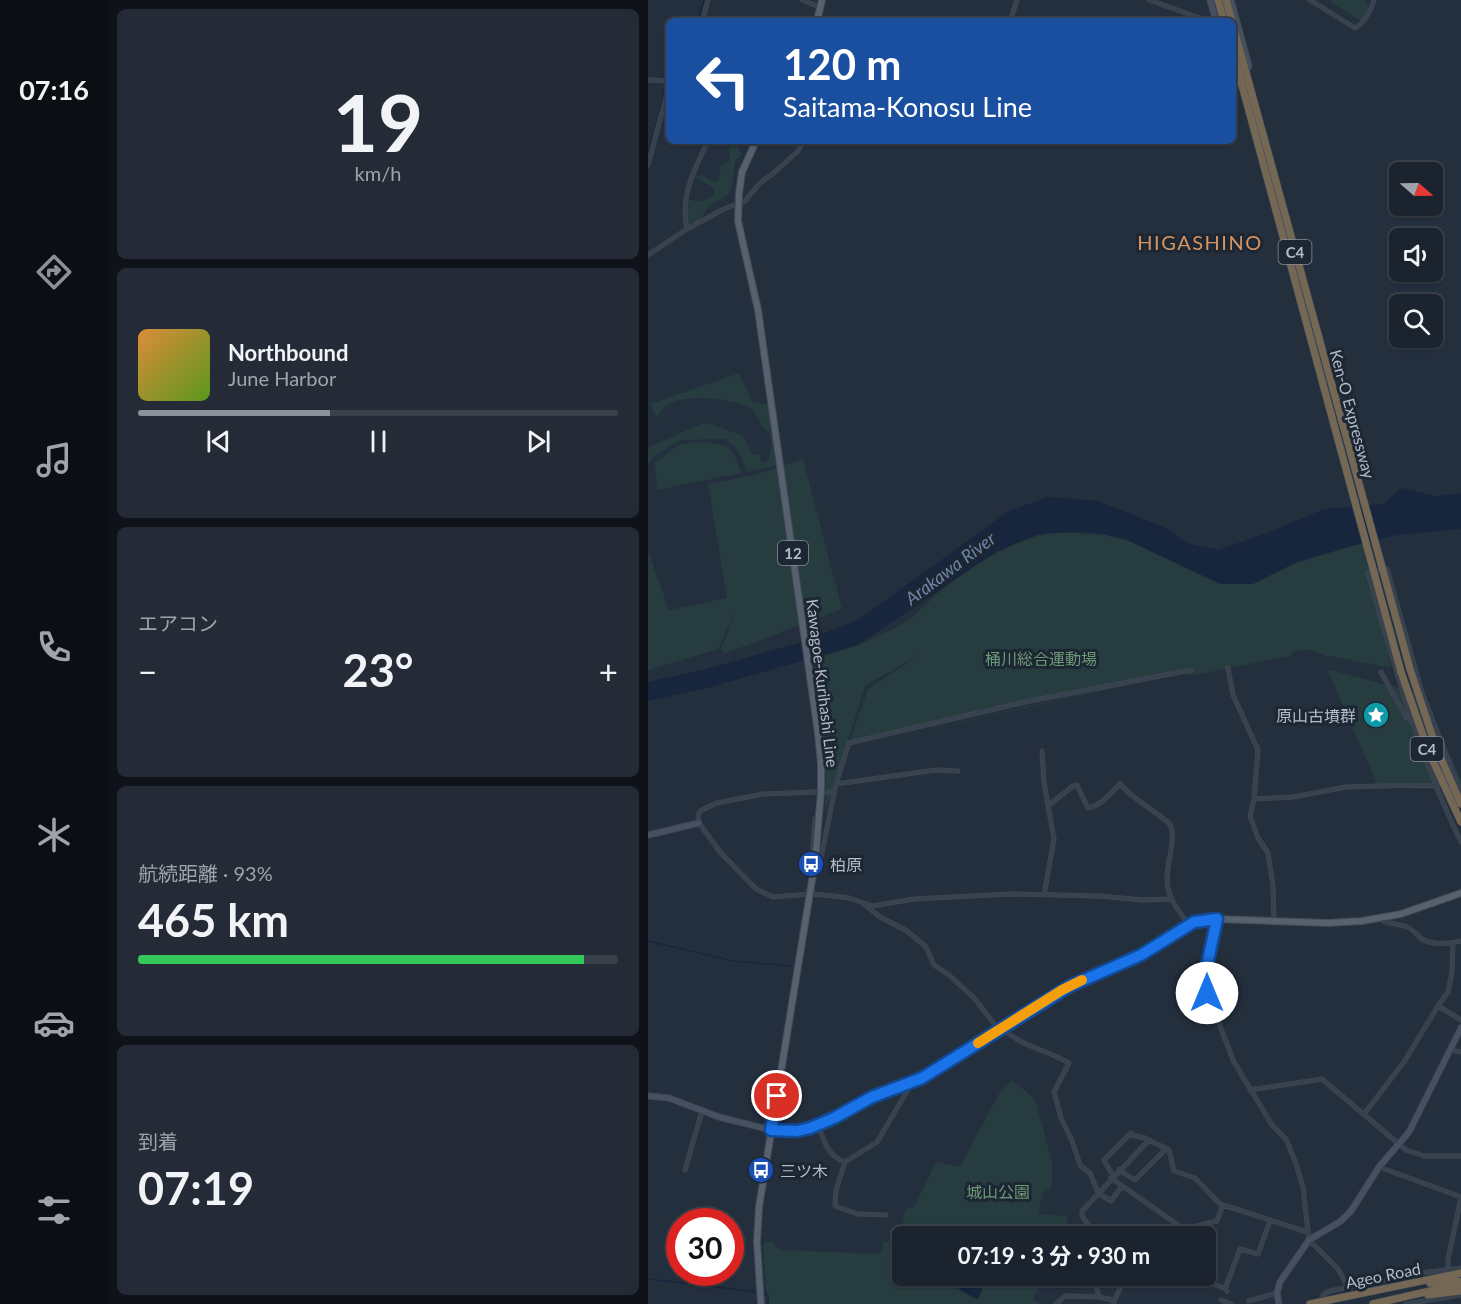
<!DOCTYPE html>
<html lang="ja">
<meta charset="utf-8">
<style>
body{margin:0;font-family:Lato,"Noto Sans JP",sans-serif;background:#242b36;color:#f1f3f6;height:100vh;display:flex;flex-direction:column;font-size:22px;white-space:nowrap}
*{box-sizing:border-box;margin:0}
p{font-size:20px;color:#a0a4aa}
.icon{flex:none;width:33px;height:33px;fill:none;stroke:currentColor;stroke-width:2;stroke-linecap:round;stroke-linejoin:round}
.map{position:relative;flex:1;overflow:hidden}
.panel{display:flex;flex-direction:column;gap:9px;padding:9px;background:#0f1319;width:540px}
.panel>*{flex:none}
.top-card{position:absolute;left:18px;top:18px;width:570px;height:126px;border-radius:9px;box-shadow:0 2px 4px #0004,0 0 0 2px #39404a;background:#1a4fa0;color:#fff;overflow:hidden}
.needle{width:39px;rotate:110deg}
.buttons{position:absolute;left:741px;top:162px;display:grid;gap:12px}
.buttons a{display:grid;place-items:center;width:54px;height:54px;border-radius:9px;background:#1b232e;box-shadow:0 2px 4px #0004,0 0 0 2px #39404a;font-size:30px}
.speed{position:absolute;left:18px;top:1208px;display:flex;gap:12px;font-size:30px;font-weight:700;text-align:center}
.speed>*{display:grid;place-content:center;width:78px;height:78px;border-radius:50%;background:#1b232e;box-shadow:0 2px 4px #0004,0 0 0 2px #39404a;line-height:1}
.speed .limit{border:9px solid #d22;background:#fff;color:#111}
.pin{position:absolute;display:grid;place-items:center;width:51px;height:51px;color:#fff;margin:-26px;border:3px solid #fff;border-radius:50%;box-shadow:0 2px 6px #0007}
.me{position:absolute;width:66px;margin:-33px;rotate:0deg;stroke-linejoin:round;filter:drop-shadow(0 0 4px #0008)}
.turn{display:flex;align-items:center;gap:21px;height:126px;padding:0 18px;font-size:27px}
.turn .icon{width:78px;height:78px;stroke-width:2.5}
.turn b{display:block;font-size:42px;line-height:51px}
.big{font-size:45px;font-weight:700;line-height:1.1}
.panel .widget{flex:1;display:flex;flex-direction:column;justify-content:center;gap:9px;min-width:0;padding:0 21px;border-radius:9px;background:#242b36}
.panel .dial{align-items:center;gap:0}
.dial b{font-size:78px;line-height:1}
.song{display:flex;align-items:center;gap:18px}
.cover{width:72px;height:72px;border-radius:9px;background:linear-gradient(135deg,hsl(30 70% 55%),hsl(90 70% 35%))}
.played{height:6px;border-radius:3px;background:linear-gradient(90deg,#8c9099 40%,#39404a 40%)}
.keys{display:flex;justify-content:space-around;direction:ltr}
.heat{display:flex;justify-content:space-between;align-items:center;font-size:33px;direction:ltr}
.charge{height:9px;border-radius:4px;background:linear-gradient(90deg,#34c759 93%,#39404a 0)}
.trip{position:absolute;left:244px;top:1226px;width:324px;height:60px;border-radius:9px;background:#1b232e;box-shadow:0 2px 4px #0004,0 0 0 2px #39404a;font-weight:700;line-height:60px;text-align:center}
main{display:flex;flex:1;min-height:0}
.dock{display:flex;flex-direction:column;width:108px;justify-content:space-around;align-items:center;background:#0b0e12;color:#a0a4aa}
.dock .icon{width:42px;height:42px}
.dock .active{color:#8c9099}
.dock b{font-size:27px;color:#f1f3f6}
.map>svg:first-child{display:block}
</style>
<main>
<nav class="dock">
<b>07:16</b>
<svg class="icon active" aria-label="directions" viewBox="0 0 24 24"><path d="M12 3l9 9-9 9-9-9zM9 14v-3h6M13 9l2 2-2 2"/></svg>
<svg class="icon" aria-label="music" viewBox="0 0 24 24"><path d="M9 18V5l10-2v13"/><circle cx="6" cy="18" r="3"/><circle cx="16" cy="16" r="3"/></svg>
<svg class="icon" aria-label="phone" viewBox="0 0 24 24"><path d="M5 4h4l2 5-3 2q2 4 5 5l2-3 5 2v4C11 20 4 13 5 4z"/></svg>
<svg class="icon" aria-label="climate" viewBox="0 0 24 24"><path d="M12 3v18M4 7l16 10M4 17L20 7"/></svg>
<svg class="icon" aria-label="car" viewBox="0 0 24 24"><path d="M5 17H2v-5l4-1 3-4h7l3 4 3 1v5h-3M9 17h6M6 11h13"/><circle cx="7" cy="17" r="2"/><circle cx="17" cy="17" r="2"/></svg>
<svg class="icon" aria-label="filters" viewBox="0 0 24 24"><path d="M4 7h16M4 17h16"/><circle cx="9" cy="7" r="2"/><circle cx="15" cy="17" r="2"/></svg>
</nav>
<section class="panel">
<div class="widget dial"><b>19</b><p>km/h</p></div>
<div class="widget">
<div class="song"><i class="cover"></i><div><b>Northbound</b><p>June Harbor</p></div></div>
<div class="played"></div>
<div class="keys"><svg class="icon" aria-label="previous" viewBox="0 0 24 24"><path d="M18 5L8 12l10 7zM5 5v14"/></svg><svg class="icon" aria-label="pause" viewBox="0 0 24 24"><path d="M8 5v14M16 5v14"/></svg><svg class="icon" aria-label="next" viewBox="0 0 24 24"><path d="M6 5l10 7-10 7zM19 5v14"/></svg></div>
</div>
<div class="widget"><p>エアコン</p>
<div class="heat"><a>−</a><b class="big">23°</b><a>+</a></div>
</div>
<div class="widget"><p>航続距離 · 93%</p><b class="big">465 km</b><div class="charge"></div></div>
<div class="widget"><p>到着</p><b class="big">07:19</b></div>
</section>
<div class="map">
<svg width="813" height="1304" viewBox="0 0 813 1304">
<rect width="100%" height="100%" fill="#242f3e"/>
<!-- green -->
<path fill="#263c3f" d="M683,0h34l4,8 -8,13 -31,-19z
M87,141h4l-1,8 4,6 -7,5c0,6 -3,30 -6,33 -4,6 -14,8 -20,13 -8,9 -6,17 -21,18l-1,-25c10,3 20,3 27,-5v-6c-6,-5 -15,-6 -19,-12l7,-1c8,3 6,8 17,5l2,-15 9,-4 -1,-13 3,-1z
M91,373l13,29 16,3 9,60 -30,7 -7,-18 -6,-8 -10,-7 -43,1 -28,17 -5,8v-15l2,-3 53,-24 11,2 29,11 10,19 6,-1 3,9 6,-3 4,-14 -3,-14c-10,-5 -9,-15 -17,-22 -12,-12 -69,-16 -83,-6 -5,3 -9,9 -13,14l-6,-14z
M53,442c27,2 33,3 40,31l-84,17 -2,-27 25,-19z
M155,459l39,150 -118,45 -3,-5 15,-40 -18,40 -70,21v-119l21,59 58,-12 -19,-114 46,-9z
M413,531l30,4 19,-2 22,6 92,44 33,-1 42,-20 67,-20 25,126 -60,-12 -4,1c-12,-8 -21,-9 -35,-5l-2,4 -95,19 -14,-1 -21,4 -312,69 301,-68 -124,23 -176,41 19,-54 54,-36 -57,33 -40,127c3,-52 -6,-102 -13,-153 32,-11 65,-20 93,-38 14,-9 25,-23 38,-33 35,-27 73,-52 118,-58z
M679,669l95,25 39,86v8l-83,-2z
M364,1080l23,19 18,67 -2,22 -8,5 -5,21 29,2 -1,18 3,2h-166v39h143l-13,24 10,5h-276l-4,-61 10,-1 6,8 102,4 2,-12 17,-2 5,-31 9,-2 22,-45 24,5 38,-72z"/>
<!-- water -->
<path fill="#17263c" d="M753,488l34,8 26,-3v36l-64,6 -49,12 -54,16 -41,21h-33l-93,-44 -21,-5 -17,-3 -33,1 -20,2 -40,17 -138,93 -151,43 -59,13v-19l58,-13 93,-26 59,-23 151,-109 39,-14 50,4 68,27 21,15 31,7 49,-17 57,-24 59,-5z
M304,1275h33l-5,21 -3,3c-12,-6 -23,-9 -25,-24z"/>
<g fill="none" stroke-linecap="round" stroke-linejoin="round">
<!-- stream -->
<path stroke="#17263c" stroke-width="1.5" d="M50,21l6,-21
M0,154l19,-71
M0,941l85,20 58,5
M0,1279l111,13
M116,1293l4,2v9"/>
<!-- street casing -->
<g stroke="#414a57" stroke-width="5">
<path id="street" d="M154,0l18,7
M501,0l59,21
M662,0l45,28c9,-4 16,-18 19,-28
M54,21l6,-21
M362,21l7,-21
M0,80l21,1
M0,165l21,-79
M39,229c-7,-33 7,-59 21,-88
M0,255l39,-26 37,-20 21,-8 14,-17 17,-13 21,-19 7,-11
M580,668l5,27 25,55 -4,49 -4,17 8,22 10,15 5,33 1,34
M733,672l25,45 5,3
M394,751l2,32 10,56 -10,56
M188,784l100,-14 22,1
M169,792l-54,2 -46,9 -17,8 -2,5 1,7 21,29 36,37 17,8 36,-3 25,2 15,2 24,8 41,-7 97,-5 87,2 45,4 28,-1
M177,792h9
M813,793l-39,-100 -35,-124 -19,4c26,92 51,183 93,269
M606,799l39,-2 53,-10 107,-3
M401,805l24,-19 4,-1 11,23c14,-3 23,-15 32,-24l10,10 39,29c10,15 -6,45 -1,65 2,13 13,26 21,37
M167,819l-3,42 8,2 16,-79 13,-41 176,-41 166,-32
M216,904l16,13 27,14 19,16 8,18 15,10 25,23 25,32
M569,919l-10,46v28l27,69 38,63 14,14 9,22 8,26 6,53 29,29 10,18
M731,919c9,6 19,4 28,8 6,2 10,9 15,12 10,6 28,5 39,2
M790,1006l23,14
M353,1028c20,18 46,22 68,35l-15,29 7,26 11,23 8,24 10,8 8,20 13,8 11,-15
M803,1050l10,2
M602,1090l72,-11 84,71 18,6h37
M716,1114l40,-52 34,-56 10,-14 4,-20 1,-29
M170,1125c6,15 9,31 27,37l32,-20 35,-59
M483,1135l14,3 24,12 5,21 21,7 25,26 87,28
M197,1162l-9,28 -1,16 23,8 28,1
M731,1167l82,30
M37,1170l17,-59
M471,1170l16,10 31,-31
M465,1176l-9,-16 27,-27
M463,1178l77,54
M448,1236l-14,-20v-5l67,-71
M537,1236l8,-9 24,-6 6,-16
M800,1270v-11l13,-61
M445,1275l6,22
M539,1275l37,13 3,3
M577,1289l15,-40 18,5 12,-33
M573,1300l10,4
M601,1301l28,-8
M672,1301l4,-7 6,-3 84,-17 47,-6
M408,1304l9,-8 34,1 14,3
M465,1304l13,-29
M758,1304l55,-9"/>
</g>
<!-- secondary casing -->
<g stroke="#414a57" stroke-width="7">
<path id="secondary" d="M562,0l6,21
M583,0l18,66 -1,2 -15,-2
M0,835l51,-12
M0,1096l21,2 50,19 52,13
M631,1304l-2,-11 3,-11 29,-42 32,-19 10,-10 28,-44 30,-35 52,-104"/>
</g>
<!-- primary casing -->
<g stroke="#414a57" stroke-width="8">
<path id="primary" d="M169,21l5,-21
M108,141l-14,31 -3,21 -1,28 20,89 60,423 3,31v27l-6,71 -56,345 -2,35 4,62
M123,1130l26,1 13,-3 62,-31 50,-19 140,-88 79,-35 53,-33 23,-3 111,4 34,-2 39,-7 60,-21"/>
</g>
<!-- highway casing -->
<g stroke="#434c59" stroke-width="8">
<path id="highway" d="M570,0l6,21
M578,0l6,21
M782,1283l28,-2
M780,1295l33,-4
M662,1304l151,-31
M725,1304l88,-20"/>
</g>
<!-- street -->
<use href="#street" stroke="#38414e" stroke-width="4"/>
<!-- secondary -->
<use href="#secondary" stroke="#465061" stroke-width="5"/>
<!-- primary -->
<use href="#primary" stroke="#56606e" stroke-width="6"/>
<!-- highway -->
<use href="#highway" stroke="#746855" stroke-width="7"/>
<!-- highway-bridge casing -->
<g stroke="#434c59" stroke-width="8" stroke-linecap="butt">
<path id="highway-bridge" d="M585,25l177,644 26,78 25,57
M585,52l168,620 27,78 33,72"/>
</g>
<!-- highway-bridge -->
<use href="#highway-bridge" stroke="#746855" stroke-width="7"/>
</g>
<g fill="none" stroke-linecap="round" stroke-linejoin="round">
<!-- route casing -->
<g stroke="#114b97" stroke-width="15">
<path id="route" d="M129,1096l-6,34 26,1 13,-3 24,-10 38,-21 50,-19 148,-92 71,-31 53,-33 23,-3 -10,46v28"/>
</g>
<!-- route -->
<use href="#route" stroke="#1a73e8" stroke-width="10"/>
<!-- slow -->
<path stroke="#f59e0b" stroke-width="10" d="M330,1043l84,-53 20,-10"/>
</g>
<!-- icons -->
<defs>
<g id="sight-disc" transform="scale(1.35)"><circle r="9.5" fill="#0f9aa8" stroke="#1d2633"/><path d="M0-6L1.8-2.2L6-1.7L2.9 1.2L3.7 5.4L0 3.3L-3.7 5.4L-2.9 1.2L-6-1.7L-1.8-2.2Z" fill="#fff"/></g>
<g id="bus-disc" transform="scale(1.35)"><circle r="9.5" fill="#1a4fb4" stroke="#1d2633"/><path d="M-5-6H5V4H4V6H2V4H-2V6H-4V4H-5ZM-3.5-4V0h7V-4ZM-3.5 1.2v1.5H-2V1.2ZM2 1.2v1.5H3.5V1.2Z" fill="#fff"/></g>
</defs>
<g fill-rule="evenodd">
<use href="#sight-disc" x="728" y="715"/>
<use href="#bus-disc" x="163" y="864"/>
<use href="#bus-disc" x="113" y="1170"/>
</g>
<g text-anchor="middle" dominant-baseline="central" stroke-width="6" stroke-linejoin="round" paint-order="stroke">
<!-- shield labels -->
<g fill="#1d2633" stroke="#878f9c" stroke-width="1.5">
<rect x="630.5" y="240" width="33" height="24" rx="4.5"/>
<rect x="130" y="541" width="30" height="24" rx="4.5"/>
<rect x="762.5" y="737" width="33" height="24" rx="4.5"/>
</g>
<g font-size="15" font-weight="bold" fill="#b4bcc9">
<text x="647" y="252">C4</text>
<text x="145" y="553">12</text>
<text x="779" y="749">C4</text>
</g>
<!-- street labels -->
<g font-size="16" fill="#b4bcc9" stroke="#1d2633">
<text transform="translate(705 414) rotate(75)">Ken-O Expressway</text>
<text transform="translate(175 683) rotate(83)">Kawagoe-Kurihashi Line</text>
<text transform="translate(735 1275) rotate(-11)">Ageo Road</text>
</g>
<!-- park labels -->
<g font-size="16" fill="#6b9a76" stroke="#1d2633">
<text x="393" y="658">桶川総合運動場</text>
<text x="350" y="1191">城山公園</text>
</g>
<!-- poi labels -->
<g font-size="16" fill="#b4bcc9" stroke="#1d2633" text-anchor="start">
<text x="708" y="715" text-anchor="end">原山古墳群</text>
<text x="182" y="864">柏原</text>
<text x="132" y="1170">三ツ木</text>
</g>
<!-- water labels -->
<g font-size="18" font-style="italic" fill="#6d86a8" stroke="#1d2633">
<text transform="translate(302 568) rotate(-37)">Arakawa River</text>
</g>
<!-- quarter labels -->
<g font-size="20" letter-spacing="1.5" fill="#d59563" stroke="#1d2633">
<text x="552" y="242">HIGASHINO</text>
</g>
</g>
</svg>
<div class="buttons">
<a><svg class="needle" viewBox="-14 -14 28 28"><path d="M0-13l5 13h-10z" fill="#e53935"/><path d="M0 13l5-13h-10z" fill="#a0a4aa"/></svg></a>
<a><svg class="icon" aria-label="sound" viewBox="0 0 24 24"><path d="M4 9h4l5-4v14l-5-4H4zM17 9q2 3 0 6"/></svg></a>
<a><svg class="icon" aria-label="search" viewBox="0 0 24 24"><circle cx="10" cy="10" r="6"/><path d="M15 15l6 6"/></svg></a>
</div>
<div class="speed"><div class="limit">30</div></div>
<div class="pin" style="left:129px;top:1096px;background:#d93025"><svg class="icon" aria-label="arrive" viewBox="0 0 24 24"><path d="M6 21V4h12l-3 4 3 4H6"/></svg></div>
<svg class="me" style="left:559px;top:993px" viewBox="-20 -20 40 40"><circle r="19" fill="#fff"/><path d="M0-13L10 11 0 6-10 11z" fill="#1a73e8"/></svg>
<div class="trip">07:19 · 3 分 · 930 m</div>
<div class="top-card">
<div class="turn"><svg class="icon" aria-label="left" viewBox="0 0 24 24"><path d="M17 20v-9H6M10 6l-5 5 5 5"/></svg><div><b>120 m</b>Saitama-Konosu Line</div></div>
</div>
</div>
</main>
